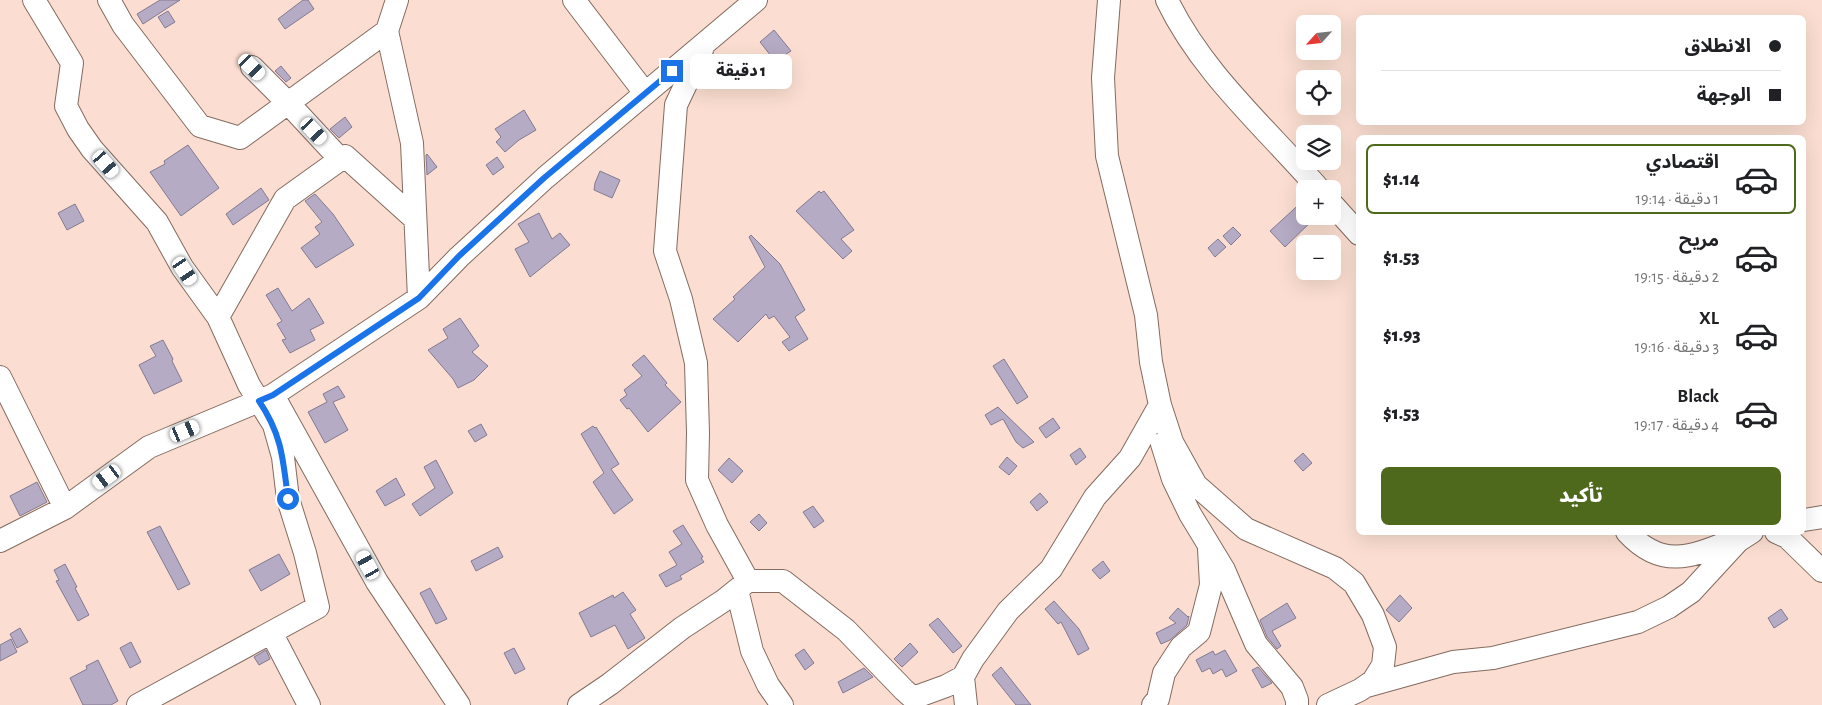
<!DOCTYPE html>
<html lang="ar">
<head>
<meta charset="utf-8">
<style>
  body { margin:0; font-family:"Alegreya Sans","Noto Sans Arabic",sans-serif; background:#f6f6f6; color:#202124; direction:rtl; height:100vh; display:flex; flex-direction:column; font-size:19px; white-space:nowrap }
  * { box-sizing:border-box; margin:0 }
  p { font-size:16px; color:#757577 }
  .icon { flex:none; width:28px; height:28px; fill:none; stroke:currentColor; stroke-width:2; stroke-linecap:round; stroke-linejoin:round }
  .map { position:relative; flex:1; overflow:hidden; direction:ltr }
  .side { position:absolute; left:1356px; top:135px; width:450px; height:400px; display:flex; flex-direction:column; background:#fff; border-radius:8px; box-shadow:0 5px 20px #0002; direction:rtl }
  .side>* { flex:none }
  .top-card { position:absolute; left:1356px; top:15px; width:450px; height:110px; border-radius:8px; box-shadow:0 5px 20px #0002; direction:rtl; display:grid; align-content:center; height:110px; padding:0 25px; background:#fff }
  .needle { width:32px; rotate:243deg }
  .fabs { position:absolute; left:1296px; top:15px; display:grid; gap:10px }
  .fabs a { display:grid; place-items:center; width:45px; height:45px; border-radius:8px; background:#fff; box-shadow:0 5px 20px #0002; font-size:25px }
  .end { position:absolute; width:22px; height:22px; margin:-11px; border:6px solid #1a73e8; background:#fff; box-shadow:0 0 0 2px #fff }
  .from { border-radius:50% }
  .bubble { position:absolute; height:35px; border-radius:8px; background:#fff; box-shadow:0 5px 20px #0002; font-size:16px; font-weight:800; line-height:35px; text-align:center; direction:rtl }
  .car { position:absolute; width:15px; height:30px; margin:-15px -8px; border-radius:6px; box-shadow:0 0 4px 1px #0007; background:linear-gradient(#fff 24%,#345 0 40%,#fff 0 76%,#345 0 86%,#fff 0) }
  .top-card b { display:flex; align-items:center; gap:18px; height:48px; font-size:19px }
  .top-card b+b { border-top:1px solid #e0e0e0 }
  .top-card i { width:12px; height:12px; background:#202124 }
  ul { padding:9px 0 0; list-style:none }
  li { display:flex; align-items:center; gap:15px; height:70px; margin:0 10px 8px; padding:0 15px; border:2px solid transparent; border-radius:8px }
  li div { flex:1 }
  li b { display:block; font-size:19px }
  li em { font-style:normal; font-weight:800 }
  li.active { border-color:#4e691b }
  li>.icon { width:45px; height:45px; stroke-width:1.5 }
  .primary-button { display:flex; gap:10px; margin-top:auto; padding:10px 25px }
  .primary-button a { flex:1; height:58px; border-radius:8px; background:#4e691b; color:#fff; font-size:20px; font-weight:800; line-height:58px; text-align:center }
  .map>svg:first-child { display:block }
</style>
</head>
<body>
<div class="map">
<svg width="1822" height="705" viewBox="0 0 1822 705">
  <rect width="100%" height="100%" fill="#fbded1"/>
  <!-- building -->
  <path fill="#b5abc4" stroke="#837a92" d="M160,0H180L143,24L137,14Z
    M303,0H308L314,9L285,29L278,19Z
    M168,11L175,22L165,28L158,17Z
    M774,30L791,51L775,61L760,42Z
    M281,66L291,78L286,82L275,71Z
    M524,110L536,130L519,140L505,152L496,142L501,137L495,129Z
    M345,117L352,127L339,138L330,129Z
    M188,145L219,188L181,216L150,172L165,164L164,161Z
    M427,154L437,167L427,175L426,155Z
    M497,157L504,167L493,175L486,165Z
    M600,171L620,180L612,198L594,190L595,183Z
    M261,188L269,200L233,225L226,214Z
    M819,191L821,193L824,191L854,230L841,239L852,251L843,259L796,211Z
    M315,194L333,214L354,245L316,268L301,248L320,234L315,227L322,222L305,201Z
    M1305,199V216H1317L1285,247L1270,231Z
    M75,204L84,221L67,230L58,213Z
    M539,213L552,239L560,233L570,245L530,277L515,249L529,242L518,224Z
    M1233,227L1241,235L1231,245L1223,236Z
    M751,235L780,264L805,310L795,317L808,339L789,351L782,342L790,337L774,316L769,319L766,314L738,342L713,319L735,299L733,297L765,267L749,237Z
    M1218,239L1226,247L1215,257L1208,248Z
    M278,288L292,311L309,298L324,323L310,330L315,340L290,353L282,340L286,339L277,324L282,321L266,295Z
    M460,318L479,346L472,352L488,366L474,380L458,388L453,379L428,350L448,338L443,329Z
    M163,340L173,359L172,361L182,381L154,394L139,365L156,356L150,346Z
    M644,355L667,383L665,385L681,402L648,432L629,408L627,409L620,400L627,395L624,390L642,376L632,365Z
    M1004,359L1028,397L1017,404L993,366Z
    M338,386L345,397L333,402L348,430L325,443L308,412L327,402L323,394Z
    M998,407L1002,411L1034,442L1023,448L1016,442L1003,419L991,425L985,415Z
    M1053,418L1060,428L1046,438L1039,428Z
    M481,424L487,435L475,442L468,431Z
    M593,426L595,428L596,427L619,464L611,469L633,500L614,514L593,482L604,473L581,434Z
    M1080,448L1086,457L1076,465L1070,455Z
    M1303,453L1312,463L1303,471L1294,461Z
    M1007,457L1017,466L1009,475L999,467Z
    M729,458L743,471L732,483L718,470Z
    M436,460L453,493L420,516L412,504L435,488L424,467Z
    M396,478L405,495L385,506L376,491Z
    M37,482L47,502L20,516L10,496Z
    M1040,493L1048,502L1037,511L1030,502Z
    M813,506L824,521L814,528L803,512Z
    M759,514L767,523L759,531L750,522Z
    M683,525L703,557L701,558L704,562L680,576L682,579L666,587L659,575L677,565L669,552L682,544L673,531Z
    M160,526L190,584L178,590L147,532Z
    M498,547L503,557L476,571L471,561Z
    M279,554L290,574L261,591L249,570Z
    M1103,561L1110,571L1100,579L1092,570Z
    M65,564L77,587L75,588L89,615L78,621L56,581L59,580L54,570Z
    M430,588L447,619L436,624L420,593Z
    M623,592L636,610L630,614L645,638L628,649L615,625L591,637L579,613L613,595L614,598Z
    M1400,595L1412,608L1399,622L1386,610Z
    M1054,601L1079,629L1089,649L1078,655L1061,622L1058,624L1045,609Z
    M1287,603L1296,618L1272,631L1281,646L1277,649L1267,637L1260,620Z
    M1178,608L1188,617L1189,616L1187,625L1170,640L1161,644L1156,633L1176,623L1169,618Z
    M1781,609L1788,619L1774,628L1768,618Z
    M938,618L962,646L953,653L929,625Z
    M20,628L28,642L17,648L10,634Z
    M11,639L17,652L0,661V645Z
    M131,642L141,662L130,668L120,648Z
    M910,643L918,652L902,667L894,659Z
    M514,648L525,669L515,674L504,653Z
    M804,649L814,663L805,670L795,655Z
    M266,650L270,659L259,665L254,657Z
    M1225,650L1237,671L1226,677L1222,669L1213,674L1210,668L1202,672L1196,660L1213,651L1215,655Z
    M98,660L118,701L111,705H83L70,678L87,669L86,666Z
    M1001,667L1031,705H1016L992,675Z
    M1258,667L1272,683L1262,688L1252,670Z
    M864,668L873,677L843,693L838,682Z"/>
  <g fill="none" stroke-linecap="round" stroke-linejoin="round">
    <!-- minor casing -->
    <g stroke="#846b60" stroke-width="24">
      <path id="minor" d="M34,0L72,63L66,106L78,129L92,149L157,222L182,267L218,317L249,385L274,425L283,457L288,499L305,553L318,607L138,705
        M109,0L123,25L200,126L240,138L387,31
        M397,0L387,31L412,143L419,298
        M574,0L645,93
        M1109,0L1103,78L1107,156L1146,315L1151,362L1160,405L1172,442L1196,485L1246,529L1335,568L1354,583L1373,615L1385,647L1383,665L1373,681L1360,690L1328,705
        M1167,0C1202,73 1266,128 1319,189
        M252,67L288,103L340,159
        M1332,204L1359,234
        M218,317L285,199L345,156L415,219
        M0,377L65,508
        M1162,444L1173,479L1190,514L1224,570L1256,644L1292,687L1297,700V705
        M1804,520L1822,517
        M1627,532C1663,571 1693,556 1736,539
        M1776,532L1787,537L1822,571
        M0,541L65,508L149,447L271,396
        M748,581H783L846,630L904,690L913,698L946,686L963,677L973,659L1008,611L1051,569L1095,497L1130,458L1160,405
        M737,590L752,651L768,685L782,705
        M272,634L309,705
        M963,677L966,705
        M1367,686L1453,662L1493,658L1638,622L1669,607L1691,592L1738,541L1752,532
        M459,705L377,582L273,395L419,298L459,257L545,178L756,0
        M579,705L610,684L682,628L723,601L748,581L717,525L697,480L698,433L696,363L681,299L665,251L676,105L702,50
        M1153,705L1158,699L1164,673L1181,647L1199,632L1211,585L1209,549"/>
    </g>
    <!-- minor -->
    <use href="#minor" stroke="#fff" stroke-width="22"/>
  </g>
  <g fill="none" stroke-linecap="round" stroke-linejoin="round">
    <!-- route -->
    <path stroke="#1a73e8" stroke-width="6" d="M288,499C283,459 282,435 259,401L273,395L419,298L459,256L544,178L672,71"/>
  </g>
</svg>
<div class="fabs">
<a><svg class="needle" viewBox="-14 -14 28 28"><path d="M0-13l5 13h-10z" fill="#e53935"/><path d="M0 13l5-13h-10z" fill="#757577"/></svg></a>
<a><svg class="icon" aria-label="locate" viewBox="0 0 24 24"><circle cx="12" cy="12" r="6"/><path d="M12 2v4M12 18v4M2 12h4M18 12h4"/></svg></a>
<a><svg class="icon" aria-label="layers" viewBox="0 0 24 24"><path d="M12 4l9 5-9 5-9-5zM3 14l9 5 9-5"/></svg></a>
<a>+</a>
<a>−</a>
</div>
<i class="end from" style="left:288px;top:499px"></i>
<i class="end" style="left:672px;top:71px"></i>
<div class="bubble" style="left:690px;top:54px;width:102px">1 دقيقة</div>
<i class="car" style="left:252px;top:67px;rotate:134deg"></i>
<i class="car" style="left:314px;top:131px;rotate:137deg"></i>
<i class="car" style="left:106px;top:164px;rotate:139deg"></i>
<i class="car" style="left:185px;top:271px;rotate:146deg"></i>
<i class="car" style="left:185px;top:431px;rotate:67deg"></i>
<i class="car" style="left:107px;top:477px;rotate:234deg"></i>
<i class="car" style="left:368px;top:565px;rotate:331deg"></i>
<div class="top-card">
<b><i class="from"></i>الانطلاق</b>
<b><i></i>الوجهة</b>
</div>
<section class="side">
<ul>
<li class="active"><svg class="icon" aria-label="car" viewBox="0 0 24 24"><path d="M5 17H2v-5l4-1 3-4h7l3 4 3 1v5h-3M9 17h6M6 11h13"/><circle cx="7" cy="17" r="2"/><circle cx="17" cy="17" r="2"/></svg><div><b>اقتصادي</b><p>1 دقيقة · 19:14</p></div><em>$1.14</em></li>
<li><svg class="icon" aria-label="car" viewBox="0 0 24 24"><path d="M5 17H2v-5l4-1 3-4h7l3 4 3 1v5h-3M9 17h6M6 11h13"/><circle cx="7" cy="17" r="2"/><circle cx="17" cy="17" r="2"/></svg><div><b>مريح</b><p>2 دقيقة · 19:15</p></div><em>$1.53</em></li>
<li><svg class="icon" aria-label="car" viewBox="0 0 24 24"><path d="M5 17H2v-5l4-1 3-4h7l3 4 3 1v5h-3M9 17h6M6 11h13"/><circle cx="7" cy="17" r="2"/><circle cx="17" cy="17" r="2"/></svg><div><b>XL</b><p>3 دقيقة · 19:16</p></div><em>$1.93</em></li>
<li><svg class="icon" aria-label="car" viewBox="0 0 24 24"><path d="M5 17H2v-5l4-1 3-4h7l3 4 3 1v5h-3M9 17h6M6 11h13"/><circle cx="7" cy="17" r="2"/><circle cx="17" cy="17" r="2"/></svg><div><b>Black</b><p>4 دقيقة · 19:17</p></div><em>$1.53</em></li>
</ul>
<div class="primary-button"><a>تأكيد</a></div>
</section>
</div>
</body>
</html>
